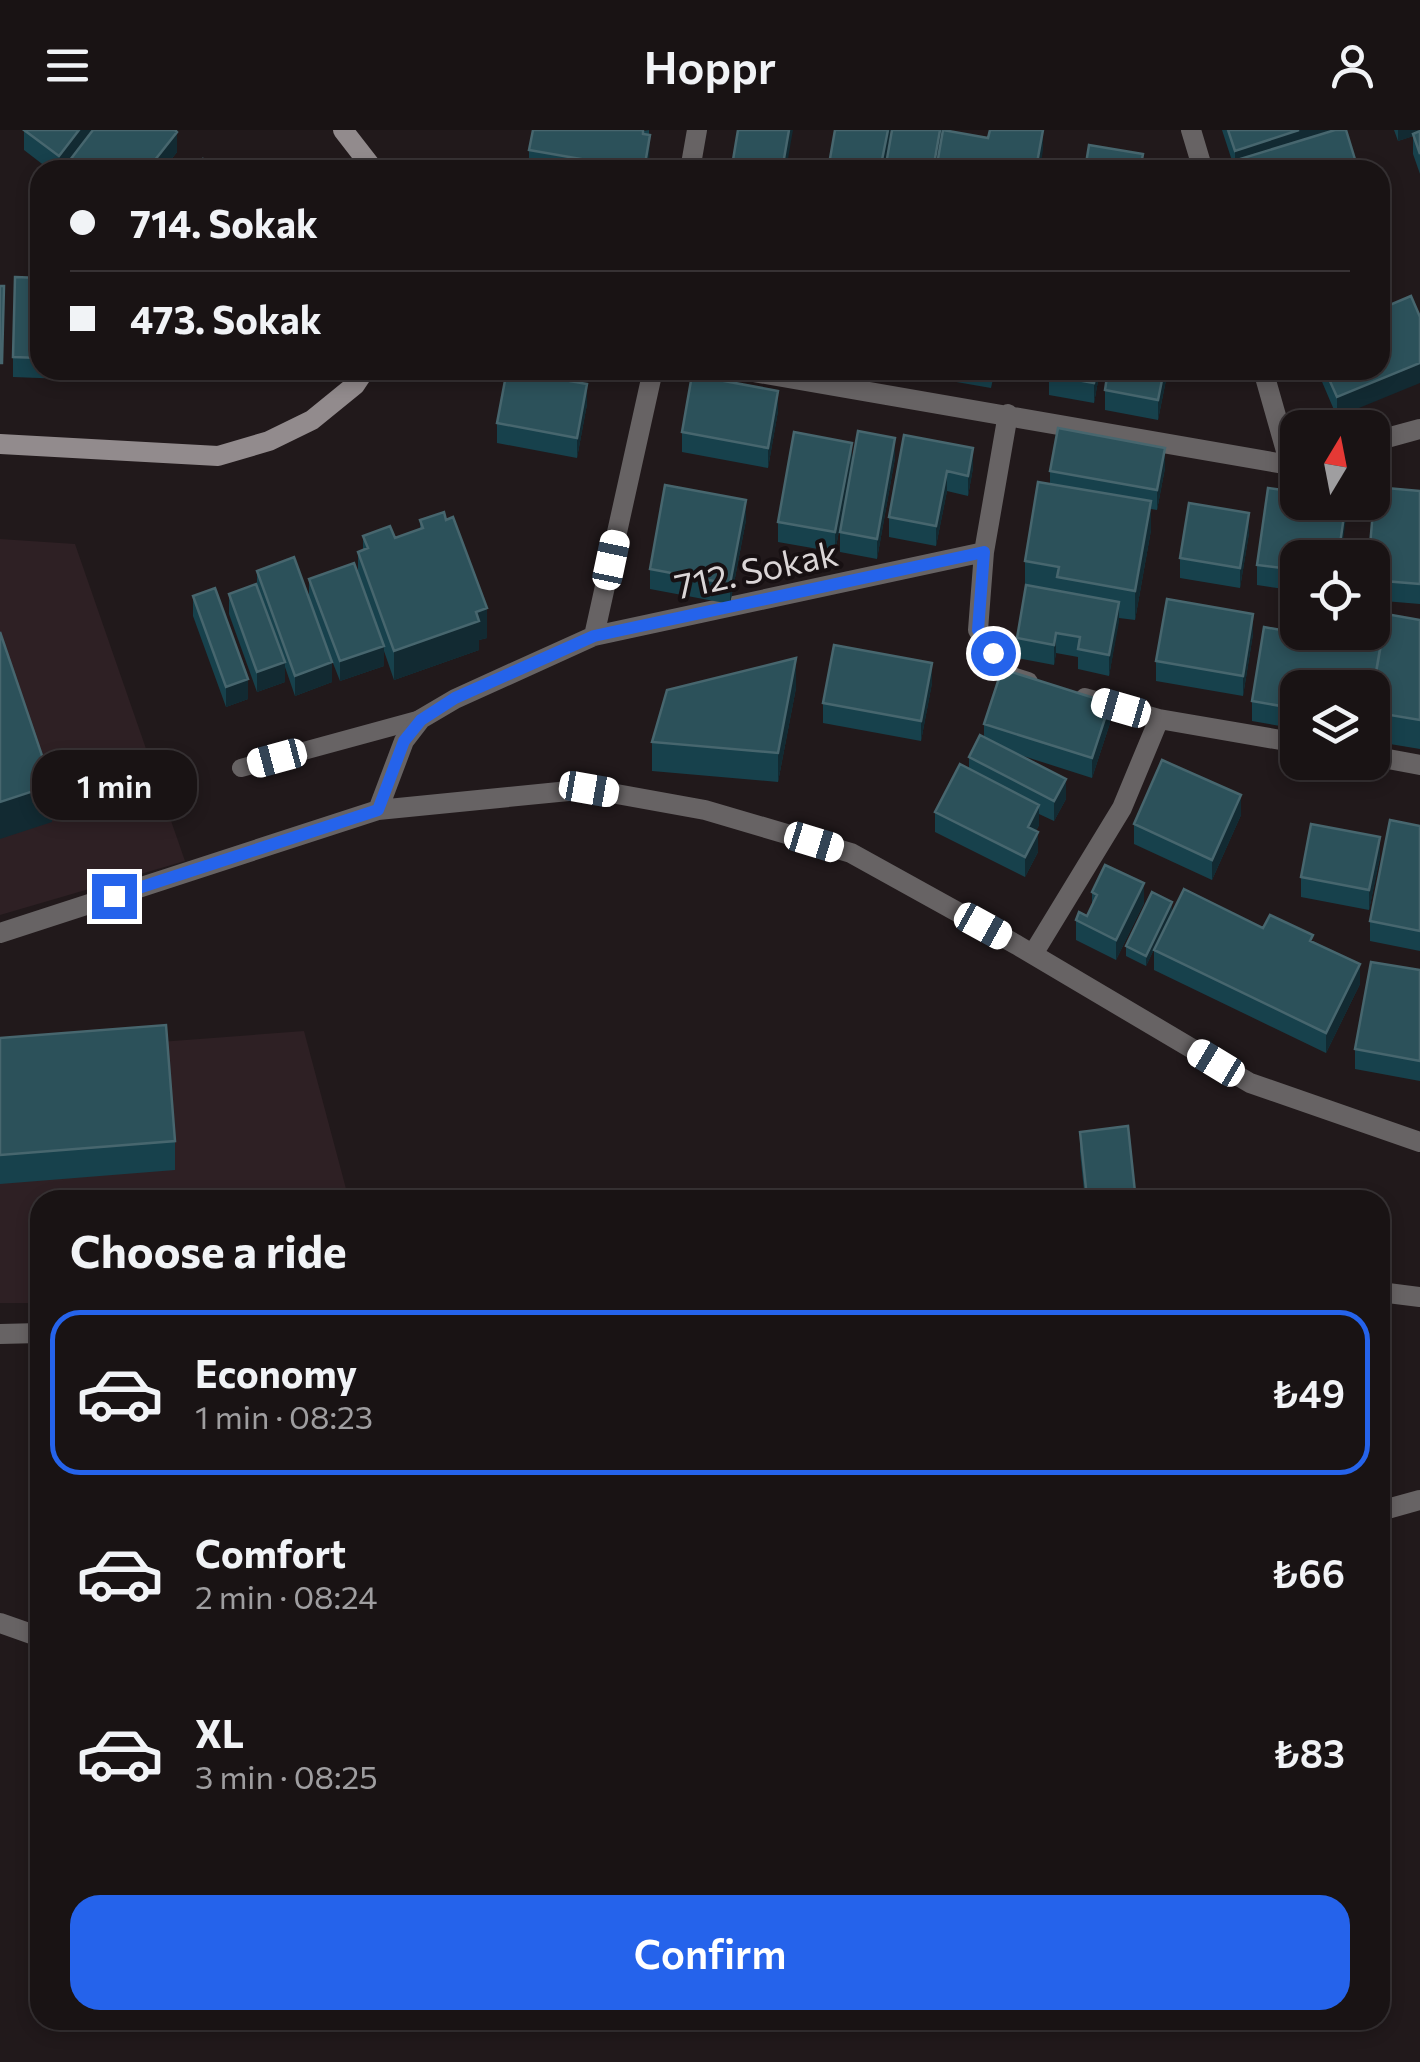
<!DOCTYPE html>
<html lang="en">
<head>
<meta charset="utf-8">
<style>
  body { margin:0; font-family:Commissioner,sans-serif; background:#262022; color:#f1f3f6; height:100vh; display:flex; flex-direction:column; font-size:38px; white-space:nowrap }
  * { box-sizing:border-box; margin:0 }
  p { font-size:32px; color:#9f9ea0 }
  .icon { flex:none; width:55px; height:55px; fill:none; stroke:currentColor; stroke-width:2; stroke-linecap:round; stroke-linejoin:round }
  .map { position:relative; flex:1; overflow:hidden }
  .side { position:absolute; left:30px; top:1060px; width:1360px; height:840px; display:flex; flex-direction:column; background:#191314; border-radius:30px; box-shadow:0 5px 15px #0003,0 0 0 2px #373234 }
  .side>* { flex:none }
  .guide { position:absolute; left:30px; top:30px; width:1360px; height:220px; border-radius:30px; box-shadow:0 5px 15px #0003,0 0 0 2px #373234; display:grid; align-content:center; height:220px; padding:0 40px; background:#191314 }
  .needle { width:65px; rotate:10deg }
  .fabs { position:absolute; left:1280px; top:280px; display:grid; gap:20px }
  .fabs a { display:grid; place-items:center; width:110px; height:110px; border-radius:20px; background:#191314; box-shadow:0 5px 15px #0003,0 0 0 2px #373234; font-size:50px }
  .end { position:absolute; width:45px; height:45px; margin:-22px; border:12px solid #2563eb; background:#fff; box-shadow:0 0 0 5px #fff }
  .from { border-radius:50% }
  .bubble { position:absolute; height:70px; border-radius:30px; background:#191314; box-shadow:0 5px 15px #0003,0 0 0 2px #373234; font-size:32px; font-weight:600; line-height:70px; text-align:center }
  .car { position:absolute; width:30px; height:60px; margin:-30px -15px; border-radius:12px; box-shadow:0 0 8px 2px #0007; background:linear-gradient(#fff 24%,#345 0 40%,#fff 0 76%,#345 0 86%,#fff 0) }
  .guide b { display:flex; align-items:center; gap:35px; height:95px; font-size:38px }
  .guide b+b { border-top:2px solid #373234 }
  .guide i { width:25px; height:25px; background:#f1f3f6 }
  ul { padding:0; list-style:none }
  li { display:flex; align-items:center; gap:30px; height:165px; margin:0 20px 15px; padding:0 20px; border:5px solid transparent; border-radius:30px }
  li div { flex:1 }
  li b { display:block; font-size:38px }
  li em { font-style:normal; font-weight:600 }
  li.current { border-color:#2563eb }
  li>.icon { width:90px; height:90px; stroke-width:1.5 }
  h2 { padding:0 40px; font-size:45px; line-height:120px }
  .primary-button { display:flex; gap:20px; margin-top:auto; padding:20px 40px }
  .primary-button a { flex:1; height:115px; border-radius:30px; background:#2563eb; color:#fff; font-size:40px; font-weight:600; line-height:115px; text-align:center }
  header { display:flex; justify-content:space-between; align-items:center; height:130px; padding:0 40px; background:#191314; font-size:45px; font-weight:600 }
  .map>svg:first-child { display:block }
</style>
</head>
<body>
<header><svg class="icon" aria-label="menu" viewBox="0 0 24 24"><path d="M4 6h16M4 12h16M4 18h16"/></svg>Hoppr<svg class="icon" aria-label="person" viewBox="0 0 24 24"><circle cx="12" cy="8" r="4"/><path d="M4 21q1-7 8-7t8 7"/></svg></header>
<div class="map">
<svg width="1420" height="1932" viewBox="0 0 1420 1932">
  <rect width="100%" height="100%" fill="#21191b"/>
  <!-- built -->
  <path fill="#2e2024" d="M0,409L75,414L185,731L0,785Z
    M304,901L349,1070H40V1173H0V924Z"/>
  <g fill="none" stroke-linecap="round" stroke-linejoin="round">
    <!-- service -->
    <path stroke="#676364" stroke-width="18" d="M241,638L421,589"/>
    <!-- minor -->
    <path stroke="#676364" stroke-width="20" d="M1191,0L1203,40
      M690,40L697,0
      M742,240L1290,335L1298,333
      M1263,240L1290,335
      M1008,284L984,422L978,500L1009,546L1028,552
      M1372,312L1420,299
      M594,506L653,240
      M1085,568L1159,589L1298,613
      M1372,626L1420,635
      M378,680L404,611L421,589L455,569L594,506L984,422
      M0,803L378,680L589,659L705,680L851,723L1017,815L1250,953L1420,1012
      M1033,824L1122,678L1159,589
      M1380,1162L1420,1167
      M0,1204L40,1203
      M1380,1381L1420,1370
      M0,1493L40,1507"/>
    <!-- secondary -->
    <path stroke="#928b8d" stroke-width="20" d="M343,0L374,40
      M0,314L218,326L269,311L312,290L355,255L365,240"/>
  </g>
  <!-- wall -->
  <path fill="#17414c" d="M24,0L177,22L163,40H70V32L64,40H50L24,20Z
    M649,0V40H529V20Z
    M1222,0H1346L1358,40H1235Z
    M1394,0H1420V44L1413,24V6L1398,11Z
    M732,36L786,40H732Z
    M40,148V240H65V249L13,247V227Z
    M945,240H995L991,258L945,250Z
    M1100,240L1094,273L1049,265V245Z
    M1168,240L1158,290L1105,280V260Z
    M1317,240H1380L1337,287Z
    M587,274L577,328L497,313V293Z
    M778,281L768,338L682,322V302Z
    M904,305L973,338L968,366L947,361L936,416L889,407V387Z
    M895,328L877,429L840,422V402Z
    M852,333L835,422L778,412V392Z
    M1165,338L1157,380L1151,379V400L1135,490L1119,488L1109,546L1078,539V527L1056,523L1054,535L1017,528V508L1025,460V431L1050,354V341Z
    M1420,361V474L1372,470V428Z
    M1346,388L1298,428V461L1257,455V435Z
    M420,390L487,508L479,510V520L394,550L384,521V536L340,551L329,523L332,552L295,566L285,537V552L257,562L229,484V464L257,456V441L309,467V449L358,445V422L363,420V406L395,408L420,399Z
    M746,390L730,474L650,459V439Z
    M1249,403L1240,458L1180,448V428Z
    M193,466L248,569L226,577L193,486Z
    M1420,490V619L1372,611V558H1298V599L1252,591V571L1337,510L1382,509Z
    M1253,504L1243,566L1156,551V531Z
    M932,553L921,611L823,593V573Z
    M796,558L778,652L652,641V612Z
    M1110,593L1092,648L1017,624L1066,669L1054,691L1039,684V695L1036,701L1038,722L1025,747L935,702V682L969,638V627L984,607V594Z
    M1241,685L1212,750L1134,714V694Z
    M1420,696V821L1370,811V791Z
    M1380,727L1369,780L1301,767V747Z
    M1092,762L1144,773L1116,830L1076,810V790L1087,786L1092,776Z
    M1172,782L1146,836L1126,826V816Z
    M1263,798L1313,812L1360,854L1326,923L1154,840V820Z
    M1420,840V951L1355,939V919Z
    M0,908L175,1011V1040L0,1054Z
    M1080,1002L1135,1062V1070H1085L1080,1022Z"/>
  <!-- shaded-wall -->
  <path fill="#122a32" d="M79,0H95L64,40H59V26Z
    M789,0H793L786,40H782Z
    M888,0H891L884,40H880Z
    M940,0H944L937,40H933Z
    M1043,0V20L1040,40L1037,33Z
    M1299,0H1336L1240,29V40H1235V21Z
    M1398,0H1420V4L1398,11Z
    M177,2V22L163,40H147Z
    M650,5L649,40H644Z
    M1382,128V148L1380,149V129Z
    M1420,233V253L1337,287V267Z
    M1097,240H1100L1094,273V253Z
    M1164,240H1168L1158,290V270Z
    M587,254V274L577,328V308Z
    M778,261V281L768,338V318Z
    M895,308V328L877,429V409Z
    M852,313V333L835,422V402Z
    M973,318V338L968,366V346Z
    M1165,318V338L1157,380V360Z
    M947,341V361L936,416V396Z
    M746,370V390L730,474V454Z
    M1151,371V400L1135,490V461Z
    M1346,372V388L1341,428H1338Z
    M1249,383V403L1240,458V438Z
    M1119,472V492L1109,546V525Z
    M487,478V508L479,510V520L394,550V521L476,482Z
    M1253,484V504L1243,566V546Z
    M1056,503V523L1054,535V515Z
    M384,516V536L340,551V531Z
    M796,528V558L778,652V623Z
    M285,532V552L257,562V542Z
    M332,532V552L295,566V546Z
    M932,533V553L921,611V591Z
    M248,549V569L226,577V557Z
    M1110,573V593L1092,648V628Z
    M1066,649V669L1054,691V671Z
    M52,655V692L0,709V672Z
    M1241,665V685L1212,750V730Z
    M1039,675V695L1028,717V697Z
    M1038,702V722L1025,747V727Z
    M1380,707V727L1369,780V760Z
    M1144,753V773L1116,830V810Z
    M1172,772V782L1146,836V826Z
    M1360,834V854L1326,923V903Z"/>
  <!-- building -->
  <path fill="#2c515a" stroke="#47666e" stroke-width="2.5" d="M24,0H79L59,26Z
    M93,0H175L177,2L147,40H84L70,30Z
    M533,0H643V4L650,5L644,40L529,20Z
    M738,0H789L782,40H755L732,36Z
    M835,0H888L880,40H828Z
    M892,0H940L933,40H885Z
    M943,0L988,8L990,0H1043L1037,33L1078,40H936Z
    M1228,0H1299L1235,21Z
    M1335,0H1346L1358,39L1354,40H1244L1240,29Z
    M1420,1V24L1413,4Z
    M1089,15L1143,24L1140,40H1085Z
    M203,29L218,40H193Z
    M15,147L40,148V228L13,227Z
    M0,156H4L2,233H0Z
    M1411,166L1420,187V233L1337,267L1325,240H1380V179Z
    M507,240L587,254L577,308L497,293Z
    M1050,240H1097L1094,253L1049,245Z
    M1108,240H1164L1158,270L1105,260Z
    M692,245L778,261L768,318L682,302Z
    M1058,298L1165,318L1157,360L1050,341Z
    M858,301L895,308L877,409L840,402Z
    M794,302L852,313L835,402L778,392Z
    M904,305L973,318L968,346L947,341L936,396L889,387Z
    M1038,352L1151,371L1135,461L1057,447L1059,437L1025,431Z
    M665,355L746,370L730,454L650,439Z
    M1375,357L1420,361V454L1372,450V428H1369Z
    M1268,358L1298,362V372H1346L1338,428H1298V440L1257,435Z
    M1189,373L1249,383L1240,438L1180,428Z
    M444,382L446,390L453,387L487,478L476,482L479,491L394,521L358,422L368,418L363,406L390,396L395,408L423,398L420,390Z
    M294,427L332,532L295,546L257,441Z
    M354,433L384,516L340,531L309,449Z
    M256,454L285,532L257,542L229,464Z
    M1026,455L1119,472L1109,525L1078,519L1080,507L1056,503L1054,515L1017,508Z
    M215,458L248,549L226,557L193,466Z
    M1167,469L1253,484L1243,546L1156,531Z
    M1386,484L1420,490V590L1372,582V565Z
    M1264,497L1337,510L1338,502L1382,509L1372,565V558H1298V579L1252,571Z
    M0,502L52,655L0,672Z
    M834,515L932,533L921,591L823,573Z
    M796,528L778,623L652,612L667,560Z
    M1002,539L1110,573L1092,628L984,594Z
    M980,605L1066,649L1054,671L969,627Z
    M1162,630L1241,665L1212,730L1134,694Z
    M960,634L1039,675L1028,697L1038,702L1025,727L935,682Z
    M1390,690L1420,696V801L1370,791Z
    M1311,694L1380,707L1369,760L1301,747Z
    M1105,735L1144,753L1116,810L1076,790L1079,782L1087,786L1097,765L1092,762Z
    M1184,759L1263,798L1270,785L1313,805L1310,811L1360,834L1326,903L1154,820Z
    M1152,762L1172,772L1146,826L1126,816Z
    M1371,832L1420,840V931L1355,919Z
    M166,895L175,1011L0,1025V908Z
    M1128,996L1135,1062L1087,1068L1080,1002Z"/>
  <g fill="none" stroke-linecap="round" stroke-linejoin="round">
    <!-- route -->
    <path stroke="#2563eb" stroke-width="12" d="M114,766L378,680L404,611L421,590L455,568L594,506L984,422L978,500L993,523"/>
  </g>
  <g text-anchor="middle" dominant-baseline="central" stroke-width="8" stroke-linejoin="round" paint-order="stroke">
    <!-- street labels -->
    <g font-size="35" fill="#dbd6d7" stroke="#171012">
      <text transform="translate(756 438) rotate(-12)">712. Sokak</text>
    </g>
  </g>
</svg>
<div class="fabs">
<a><svg class="needle" viewBox="-14 -14 28 28"><path d="M0-13l5 13h-10z" fill="#e53935"/><path d="M0 13l5-13h-10z" fill="#9f9ea0"/></svg></a>
<a><svg class="icon" aria-label="locate" viewBox="0 0 24 24"><circle cx="12" cy="12" r="6"/><path d="M12 2v4M12 18v4M2 12h4M18 12h4"/></svg></a>
<a><svg class="icon" aria-label="layers" viewBox="0 0 24 24"><path d="M12 4l9 5-9 5-9-5zM3 14l9 5 9-5"/></svg></a>
</div>
<i class="end from" style="left:993px;top:523px"></i>
<i class="end" style="left:114px;top:766px"></i>
<div class="bubble" style="left:32px;top:620px;width:165px">1 min</div>
<i class="car" style="left:611px;top:430px;rotate:12deg"></i>
<i class="car" style="left:1121px;top:578px;rotate:286deg"></i>
<i class="car" style="left:277px;top:628px;rotate:255deg"></i>
<i class="car" style="left:589px;top:659px;rotate:100deg"></i>
<i class="car" style="left:814px;top:712px;rotate:107deg"></i>
<i class="car" style="left:983px;top:796px;rotate:119deg"></i>
<i class="car" style="left:1216px;top:933px;rotate:301deg"></i>
<div class="guide">
<b><i class="from"></i>714. Sokak</b>
<b><i></i>473. Sokak</b>
</div>
<section class="side">
<h2>Choose a ride</h2>
<ul>
<li class="current"><svg class="icon" aria-label="car" viewBox="0 0 24 24"><path d="M5 17H2v-5l4-1 3-4h7l3 4 3 1v5h-3M9 17h6M6 11h13"/><circle cx="7" cy="17" r="2"/><circle cx="17" cy="17" r="2"/></svg><div><b>Economy</b><p>1 min · 08:23</p></div><em>₺49</em></li>
<li><svg class="icon" aria-label="car" viewBox="0 0 24 24"><path d="M5 17H2v-5l4-1 3-4h7l3 4 3 1v5h-3M9 17h6M6 11h13"/><circle cx="7" cy="17" r="2"/><circle cx="17" cy="17" r="2"/></svg><div><b>Comfort</b><p>2 min · 08:24</p></div><em>₺66</em></li>
<li><svg class="icon" aria-label="car" viewBox="0 0 24 24"><path d="M5 17H2v-5l4-1 3-4h7l3 4 3 1v5h-3M9 17h6M6 11h13"/><circle cx="7" cy="17" r="2"/><circle cx="17" cy="17" r="2"/></svg><div><b>XL</b><p>3 min · 08:25</p></div><em>₺83</em></li>
</ul>
<div class="primary-button"><a>Confirm</a></div>
</section>
</div>
</body>
</html>
